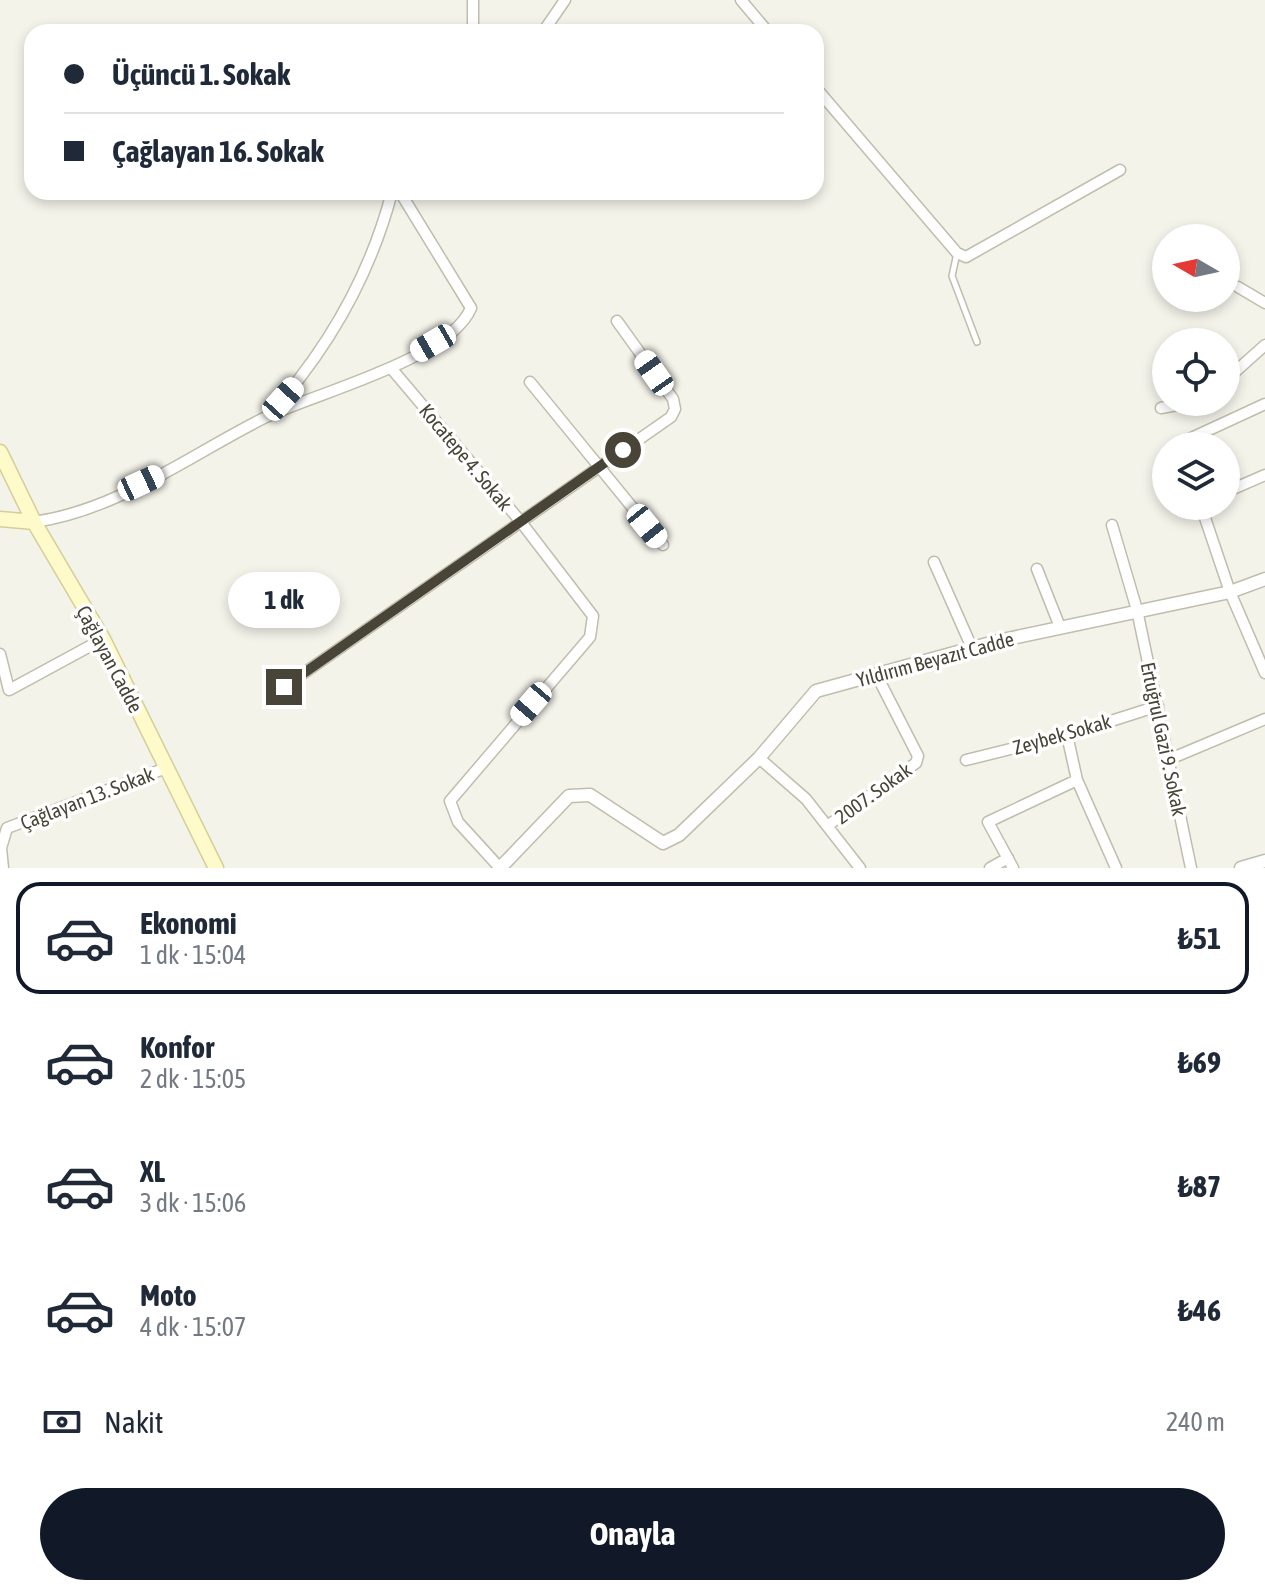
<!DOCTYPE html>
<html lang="tr">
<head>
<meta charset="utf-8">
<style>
  body { margin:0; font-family:"Asap Condensed",sans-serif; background:#f2f2f3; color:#1f2937; height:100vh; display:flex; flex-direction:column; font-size:30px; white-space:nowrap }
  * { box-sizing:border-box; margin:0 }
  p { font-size:26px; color:#747a83 }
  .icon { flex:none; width:44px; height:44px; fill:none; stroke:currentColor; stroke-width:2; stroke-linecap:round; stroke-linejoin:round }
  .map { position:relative; height:868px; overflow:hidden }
  .drawer { display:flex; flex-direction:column; background:#fff; flex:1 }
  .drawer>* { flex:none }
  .top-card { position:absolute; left:24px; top:24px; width:800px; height:176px; border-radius:24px; box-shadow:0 4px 12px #0003; display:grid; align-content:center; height:176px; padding:0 40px; background:#fff }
  .needle { width:52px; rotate:279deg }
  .tools { position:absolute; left:1152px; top:224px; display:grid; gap:16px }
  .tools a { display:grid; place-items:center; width:88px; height:88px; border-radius:50%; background:#fff; box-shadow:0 4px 12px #0003; font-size:40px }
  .end { position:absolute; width:36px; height:36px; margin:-18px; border:10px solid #484538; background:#fff; box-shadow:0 0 0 4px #fff }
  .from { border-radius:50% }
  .bubble { position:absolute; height:56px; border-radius:28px; background:#fff; box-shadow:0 4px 12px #0003; font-size:26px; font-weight:700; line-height:56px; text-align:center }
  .car { position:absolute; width:24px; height:48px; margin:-24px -12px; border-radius:10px; box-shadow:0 0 6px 2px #0007; background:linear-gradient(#fff 24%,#345 0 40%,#fff 0 76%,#345 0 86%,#fff 0) }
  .top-card b { display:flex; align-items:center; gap:28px; height:76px; font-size:30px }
  .top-card b+b { border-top:2px solid #e0e1e3 }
  .top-card i { width:20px; height:20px; background:#1f2937 }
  ul { padding:14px 0 0; list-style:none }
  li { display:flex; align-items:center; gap:24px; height:112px; margin:0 16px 12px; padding:0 24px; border:4px solid transparent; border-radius:24px }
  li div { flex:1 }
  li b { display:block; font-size:30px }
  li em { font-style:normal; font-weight:700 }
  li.on { border-color:#111827 }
  li>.icon { width:72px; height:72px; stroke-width:1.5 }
  .pay { display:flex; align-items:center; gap:20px; height:88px; padding:0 40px; font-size:30px }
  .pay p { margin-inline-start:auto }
  .primary-button { display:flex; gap:16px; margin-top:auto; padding:16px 40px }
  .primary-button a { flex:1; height:92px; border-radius:48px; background:#111827; color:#fff; font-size:32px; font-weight:700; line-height:92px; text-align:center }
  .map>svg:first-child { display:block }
</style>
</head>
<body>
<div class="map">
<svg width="1265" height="868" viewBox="0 0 1265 868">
  <rect width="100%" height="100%" fill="#f4f3ea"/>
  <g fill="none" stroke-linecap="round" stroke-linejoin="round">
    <!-- service casing -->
    <g stroke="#c0bdac" stroke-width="8">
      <path id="service" d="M957,253L952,276L977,342"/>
    </g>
    <!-- minor casing -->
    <g stroke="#c0bdac" stroke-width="13">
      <path id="minor" d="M473,0V32
        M741,0L768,32
        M543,32L565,0
        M816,88L957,253L966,257L1120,170
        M1238,287L1265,303
        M391,368L521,522L593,616L590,637L450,801L458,822L500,868
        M1226,380L1265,345
        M530,382L663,545
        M1161,408L1193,402
        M268,416C326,352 370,276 392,192
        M1185,446L1187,440L1265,404
        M1226,492L1265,475
        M1201,506L1230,592L1265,673
        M34,522C119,510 191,454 266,417C316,393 450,359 471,308L400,192
        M1112,525L1137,610L1191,868
        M934,562L972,648
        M1037,569L1060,627
        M0,654L9,690L103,639
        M284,687L671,417L675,409L673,399L617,321
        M1067,735L1077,780L1116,868
        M759,758L806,799L860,868
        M1170,759L1265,719
        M966,760L1067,735L1158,706
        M827,826L916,763L918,756L876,674
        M3,868L1,848L7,828L166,768
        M990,868L1008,858
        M1013,868L988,822L1077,780"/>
    </g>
    <!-- tertiary casing -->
    <g stroke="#c0bdac" stroke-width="15">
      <path id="tertiary" d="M500,868L569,796L590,795L663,843L679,835L759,758L816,691L998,641L1230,592L1265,579
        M1241,868L1265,861"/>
    </g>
    <!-- secondary casing -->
    <g stroke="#d4ce9a" stroke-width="17">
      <path id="secondary" d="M0,452L34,522L103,639L216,868
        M0,519L34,522"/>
    </g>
    <!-- service -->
    <use href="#service" stroke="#fff" stroke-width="5"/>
    <!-- minor -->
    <use href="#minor" stroke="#fff" stroke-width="10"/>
    <!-- tertiary -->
    <use href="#tertiary" stroke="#fff" stroke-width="12"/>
    <!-- secondary -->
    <use href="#secondary" stroke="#fefaca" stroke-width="14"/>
  </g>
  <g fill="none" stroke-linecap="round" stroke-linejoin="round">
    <!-- route -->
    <path stroke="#484538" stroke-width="10" d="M284,687L623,450"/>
  </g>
  <g text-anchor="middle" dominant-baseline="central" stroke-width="7" stroke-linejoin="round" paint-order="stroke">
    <!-- street labels -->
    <g font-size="20" fill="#484538" stroke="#fff">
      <text transform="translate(466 457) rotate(50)">Kocatepe 4. Sokak</text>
      <text transform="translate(110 659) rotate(62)">Çağlayan Cadde</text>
      <text transform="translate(935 659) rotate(-15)">Yıldırım Beyazıt Cadde</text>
      <text transform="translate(1062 734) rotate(-16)">Zeybek Sokak</text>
      <text transform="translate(1164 739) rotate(78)">Ertuğrul Gazi 9. Sokak</text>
      <text transform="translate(873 793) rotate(-36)">2007. Sokak</text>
      <text transform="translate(87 798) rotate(-21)">Çağlayan 13. Sokak</text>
    </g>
  </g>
</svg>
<div class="tools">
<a><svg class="needle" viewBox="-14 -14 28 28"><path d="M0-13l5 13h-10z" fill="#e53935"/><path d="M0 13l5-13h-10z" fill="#747a83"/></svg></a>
<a><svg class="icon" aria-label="locate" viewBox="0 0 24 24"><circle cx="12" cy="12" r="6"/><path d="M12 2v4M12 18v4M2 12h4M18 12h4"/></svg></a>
<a><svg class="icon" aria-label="layers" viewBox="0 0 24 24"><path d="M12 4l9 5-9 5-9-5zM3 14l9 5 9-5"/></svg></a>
</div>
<i class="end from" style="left:623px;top:450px"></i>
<i class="end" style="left:284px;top:687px"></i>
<div class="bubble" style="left:228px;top:572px;width:112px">1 dk</div>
<i class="car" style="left:433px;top:343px;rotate:240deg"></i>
<i class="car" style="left:654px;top:373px;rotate:325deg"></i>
<i class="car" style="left:283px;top:399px;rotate:42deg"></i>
<i class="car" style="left:141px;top:483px;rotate:65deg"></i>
<i class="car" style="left:647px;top:526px;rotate:141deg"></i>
<i class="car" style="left:531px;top:704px;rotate:221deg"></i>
<div class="top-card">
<b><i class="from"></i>Üçüncü 1. Sokak</b>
<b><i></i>Çağlayan 16. Sokak</b>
</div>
</div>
<section class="drawer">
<ul>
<li class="on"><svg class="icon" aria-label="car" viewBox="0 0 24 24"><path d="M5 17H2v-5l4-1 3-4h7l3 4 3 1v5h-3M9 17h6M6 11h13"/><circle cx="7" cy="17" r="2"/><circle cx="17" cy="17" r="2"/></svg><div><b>Ekonomi</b><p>1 dk · 15:04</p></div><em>₺51</em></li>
<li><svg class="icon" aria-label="car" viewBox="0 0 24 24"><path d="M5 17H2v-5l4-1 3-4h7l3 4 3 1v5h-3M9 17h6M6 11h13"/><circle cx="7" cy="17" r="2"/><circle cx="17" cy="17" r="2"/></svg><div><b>Konfor</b><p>2 dk · 15:05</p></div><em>₺69</em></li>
<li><svg class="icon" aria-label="car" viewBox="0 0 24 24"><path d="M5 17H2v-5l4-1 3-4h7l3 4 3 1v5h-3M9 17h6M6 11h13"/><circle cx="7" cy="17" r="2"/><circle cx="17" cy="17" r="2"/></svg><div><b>XL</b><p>3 dk · 15:06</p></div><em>₺87</em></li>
<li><svg class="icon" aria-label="car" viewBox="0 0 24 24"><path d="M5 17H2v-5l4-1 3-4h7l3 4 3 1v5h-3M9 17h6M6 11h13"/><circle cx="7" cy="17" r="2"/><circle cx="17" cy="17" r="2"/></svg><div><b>Moto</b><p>4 dk · 15:07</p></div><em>₺46</em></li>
</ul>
<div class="pay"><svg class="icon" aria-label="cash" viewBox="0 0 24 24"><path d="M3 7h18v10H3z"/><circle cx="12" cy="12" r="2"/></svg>Nakit<p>240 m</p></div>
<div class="primary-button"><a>Onayla</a></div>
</section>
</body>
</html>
